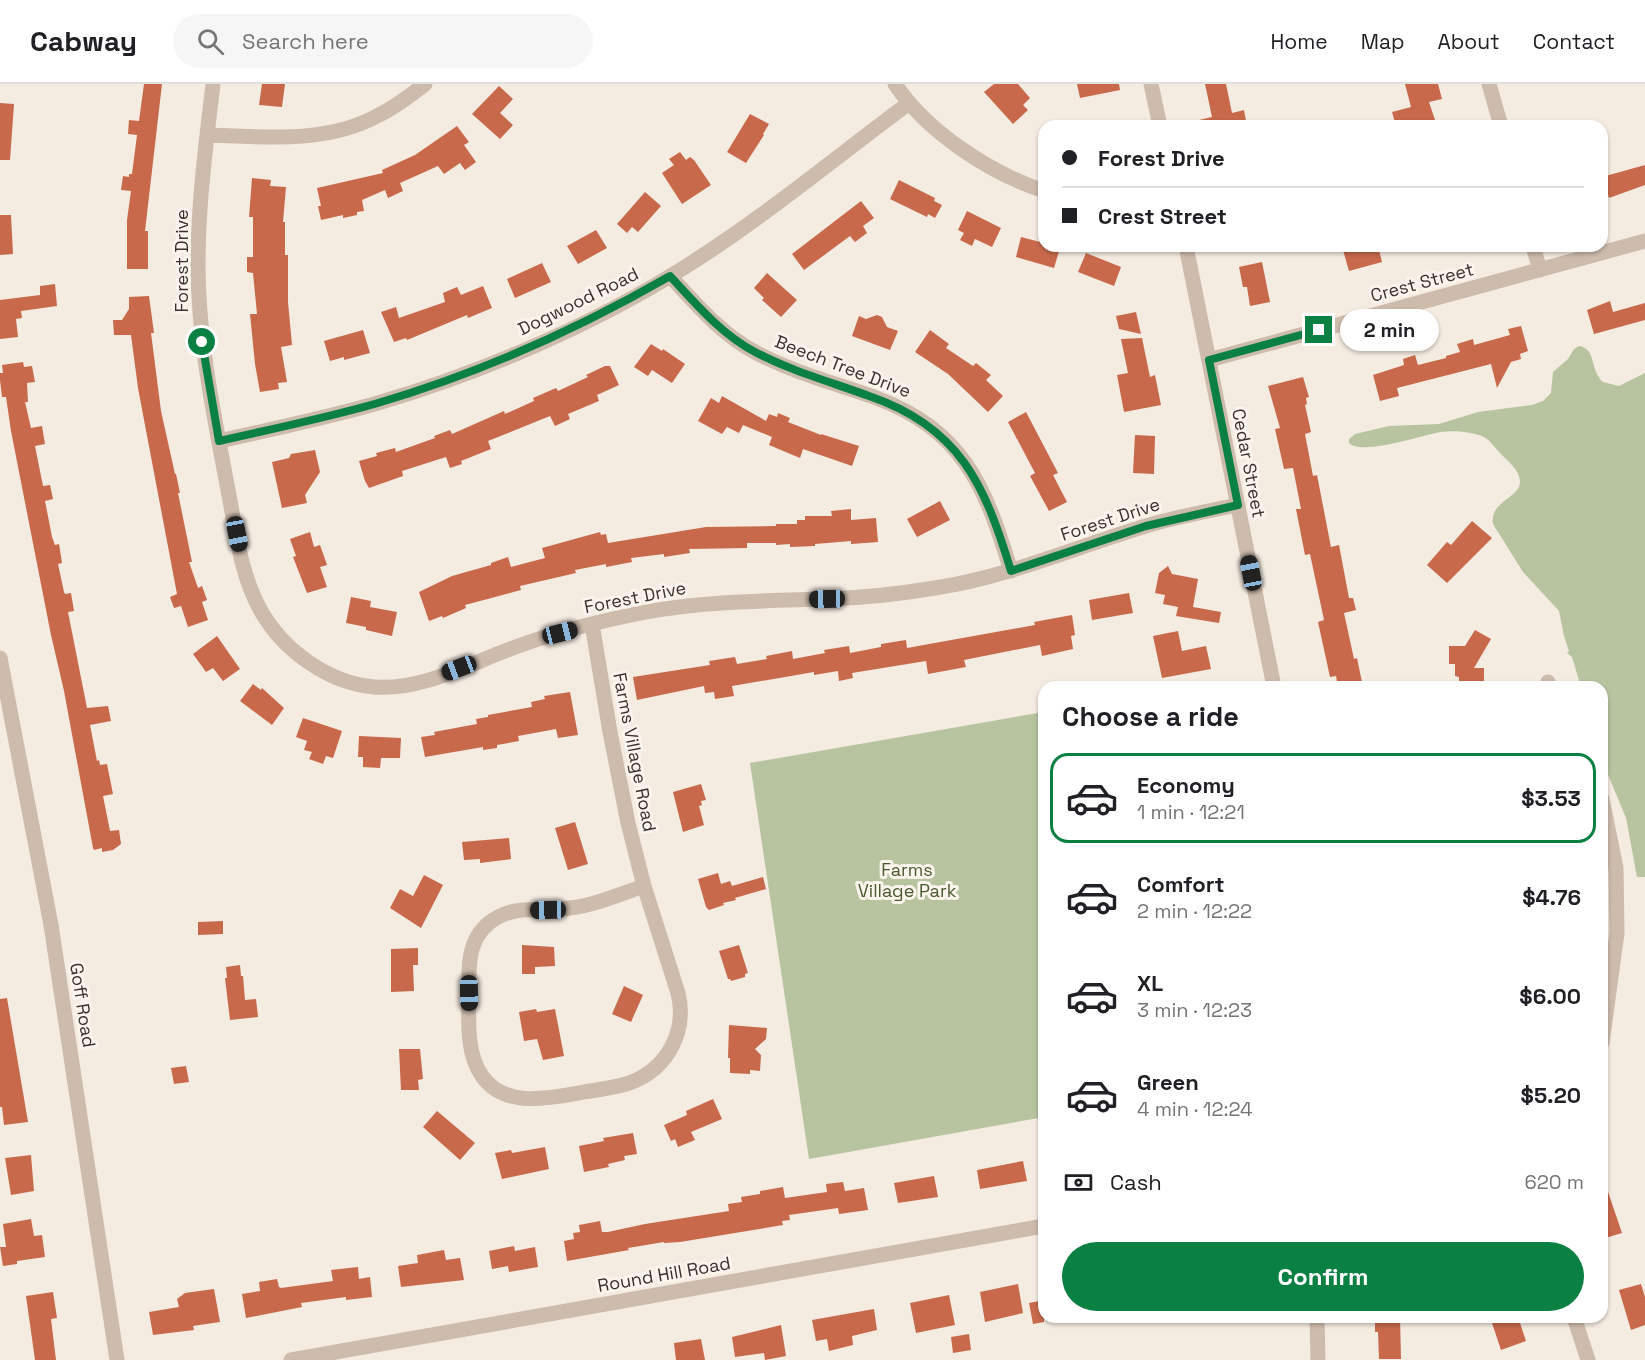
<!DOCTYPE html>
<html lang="en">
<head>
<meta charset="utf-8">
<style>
  body { margin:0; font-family:"Space Grotesk",sans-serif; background:#f6f6f6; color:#202124; height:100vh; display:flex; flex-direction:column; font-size:22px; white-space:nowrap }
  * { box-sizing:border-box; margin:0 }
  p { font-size:20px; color:#757577 }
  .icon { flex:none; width:33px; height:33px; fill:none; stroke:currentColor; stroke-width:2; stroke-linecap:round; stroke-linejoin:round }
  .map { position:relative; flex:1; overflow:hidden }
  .drawer { position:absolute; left:1038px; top:597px; width:570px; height:642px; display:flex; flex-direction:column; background:#fff; border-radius:18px; box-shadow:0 2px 4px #0004 }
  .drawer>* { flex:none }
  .hud { position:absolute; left:1038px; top:36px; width:570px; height:132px; border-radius:18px; box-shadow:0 2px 4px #0004; display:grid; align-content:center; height:132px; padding:0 24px; background:#fff }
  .end { position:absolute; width:27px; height:27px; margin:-14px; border:8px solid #0b8043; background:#fff; box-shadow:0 0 0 3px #fff }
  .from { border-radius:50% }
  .bubble { position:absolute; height:42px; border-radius:21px; background:#fff; box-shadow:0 2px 4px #0004; font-size:20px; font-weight:700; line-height:42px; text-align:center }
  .car { position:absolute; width:18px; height:36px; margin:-18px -9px; border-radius:8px; box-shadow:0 0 4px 2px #0007; background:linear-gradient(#222 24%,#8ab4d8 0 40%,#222 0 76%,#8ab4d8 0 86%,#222 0) }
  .hud b { display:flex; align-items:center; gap:21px; height:57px; font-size:22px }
  .hud b+b { border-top:2px solid #e0e0e0 }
  .hud i { width:15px; height:15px; background:#202124 }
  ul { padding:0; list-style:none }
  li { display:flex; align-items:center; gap:18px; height:90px; margin:0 12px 9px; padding:0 12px; border:3px solid transparent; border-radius:18px }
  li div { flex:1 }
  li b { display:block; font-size:22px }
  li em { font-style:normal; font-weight:700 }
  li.on { border-color:#0b8043 }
  li>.icon { width:54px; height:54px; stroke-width:1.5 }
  h2 { padding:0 24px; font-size:27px; line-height:72px }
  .pay { display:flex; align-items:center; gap:15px; height:66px; padding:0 24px; font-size:22px }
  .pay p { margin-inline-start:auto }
  .button { display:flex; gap:12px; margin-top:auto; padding:12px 24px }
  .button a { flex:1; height:69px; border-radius:36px; background:#0b8043; color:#fff; font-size:24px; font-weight:700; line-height:69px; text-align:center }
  header { display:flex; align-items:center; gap:36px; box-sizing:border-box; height:84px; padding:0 30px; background:#fff; border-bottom:2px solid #e0e0e0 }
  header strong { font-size:28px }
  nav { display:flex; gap:33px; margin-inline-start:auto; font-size:21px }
  .search { width:420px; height:54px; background:#f6f6f6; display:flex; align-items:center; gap:15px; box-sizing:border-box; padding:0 21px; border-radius:33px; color:#757577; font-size:22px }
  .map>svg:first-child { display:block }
</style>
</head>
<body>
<header>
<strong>Cabway</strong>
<div class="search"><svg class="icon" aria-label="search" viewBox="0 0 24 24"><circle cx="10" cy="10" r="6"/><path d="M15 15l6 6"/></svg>Search here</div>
<nav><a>Home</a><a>Map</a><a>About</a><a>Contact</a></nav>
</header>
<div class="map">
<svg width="1645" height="1276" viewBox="0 0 1645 1276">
  <rect width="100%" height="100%" fill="#f4ebe1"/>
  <!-- green -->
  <path fill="#b8c4a0" d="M1579,262C1597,265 1589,285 1603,298L1619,302L1645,289V793H1637L1626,734L1602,676V603H1581L1572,573L1567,569L1569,567L1564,552L1559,527L1523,488L1493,440C1489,417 1521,414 1520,397C1519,386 1509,378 1502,371C1496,366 1490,355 1482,352C1471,348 1453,346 1441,348C1423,351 1361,372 1349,359V355L1355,350L1389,342L1439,340L1478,328L1532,321L1543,317L1551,309L1553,288L1568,275L1574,265Z
    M1044,628V1033L809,1075L750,679Z"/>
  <!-- building -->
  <path fill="#c8694b" d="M144,0H162L145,147H148V185H127V136L131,107L121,106L123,92L129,93V90H132L137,51L128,50L129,36L139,37Z
    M262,0H285L282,23L259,21Z
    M994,0H1018L1030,14L1023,21L1028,26L1013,40L984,8Z
    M1077,0H1119L1120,6L1080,14Z
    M1205,0H1226L1232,29L1244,26L1247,42H1200L1199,36L1212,33Z
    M1405,0H1438L1442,15L1429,18L1437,42H1396L1392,28L1411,23Z
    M499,2L513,15L500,29L513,41L500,55L472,30Z
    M0,19L14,20L10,76H0Z
    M750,30L769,40L763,50L764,51L746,79L727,68Z
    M457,42L469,58L464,61L476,78L465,86L460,79L444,90L438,82L400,99L403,107L388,114L385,106L362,116L364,127L357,128V131L343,134V131L321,136L318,122H321L317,104L383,89L382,86L415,71Z
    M680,68L686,76L690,73L694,76L711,101L682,120L662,89L674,81L669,75Z
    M1645,81V101L1609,114L1602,93Z
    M252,94L271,96L270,102L286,103L283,138H285V171H288V218L292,261L281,263L287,298L278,299L279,305L260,308L255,280L250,230H257L253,189L247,188V173H253V133H249Z
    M899,96L935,114L934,117L942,121L935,134L928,130L927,133L890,115Z
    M645,108L661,122L638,148L632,143L627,149L617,140Z
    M861,117L874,134L863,142L867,149L855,158L850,152L804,186L792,170Z
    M967,127L1001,144L992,163L975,155L972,162L960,156L964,149L958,146Z
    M0,131H11L13,170L0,171Z
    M596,146L607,164L578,180L567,162Z
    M1021,153L1044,159V162L1060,164L1054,184L1016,173Z
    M1358,162H1378L1382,178L1349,187L1343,166Z
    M1086,169L1121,183L1114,202L1078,188Z
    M1262,178L1270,218L1250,222L1247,203H1243L1239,183Z
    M542,179L551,198L515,214L507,195Z
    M767,189L797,216L781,233L762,216L764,214L754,204Z
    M55,200L57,222L21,227L22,234L16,235L18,253L0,255V216L40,211V202Z
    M483,202L492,224L468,234L467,231L407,256L406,254L394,258L381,228L396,223L399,234L445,218L443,209L457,203L461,211Z
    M149,212L154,249H151L161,327L175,390H176L180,409H178L192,478H189L198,504L202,502L207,516L202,518L208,536L188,543L181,522L174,524L170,513L177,510L138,304L131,251H114L113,236H122L129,225V213Z
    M1610,217L1613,228L1645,219V236L1594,250L1587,226Z
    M1136,228L1141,250L1119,245L1116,232Z
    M877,231L882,233L887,243L898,247L890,266L852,252L859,232L866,235Z
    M1521,242L1528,267L1520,270L1521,275L1511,278L1497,304L1491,280L1397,304L1399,312L1380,317L1373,291L1404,281L1403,275L1415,271L1418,281L1446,274V272L1460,268L1457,260L1473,255L1474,261L1510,251L1508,245Z
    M363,246L370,269L344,276V273L330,277L324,257Z
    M930,246L949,260L946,264L973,282L976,279L991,291L986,296L1003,312L988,328L948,290L915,268Z
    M1142,254L1150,293L1155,291L1161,321L1124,328L1117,291L1128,289L1121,255Z
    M651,260L662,267L663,265L685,280L672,299L652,286L648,292L634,283Z
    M23,278L24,283L32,282L35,298L27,299L28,318H25L31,344L42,342L45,360L35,362L43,402L50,401L53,415L45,417L52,453L55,461L59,460L62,479L58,480L64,508L65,510L71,509L74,527L68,528L87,624L108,622L111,637L90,641L97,677L99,676L100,681L107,680L113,710L103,712L110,747L119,746L121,760L113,766L102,768V764L94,766L93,764L64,607L51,551L11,347L6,313H2L0,296V289H3L2,281Z
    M605,282H610L619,301L597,311L599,317L568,330L570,335L555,342L550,332L488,357L491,365L461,377L462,380L450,384L446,373L402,387L403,392L369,404L365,397L359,377L377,372L376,369L395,364L396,368L435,354L434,352L450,346L452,350L504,327L505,330L534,317L533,314L556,304L558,307L588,293L586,291Z
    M1303,293L1309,313L1306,314L1307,320L1305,321L1311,348L1305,350L1313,392L1317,391L1331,463L1339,461L1349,514H1353L1356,526L1344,529L1354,575L1357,574L1363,603H1338L1336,592L1330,593L1318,538L1324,536L1310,470L1305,471L1296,425H1301L1293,384L1284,385L1275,345L1280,344L1268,302Z
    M722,312L766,337L769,330L777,333L778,329L790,334L788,338L821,351V350L859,362L852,382L803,365L800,374L769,361L772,353L743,341L739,349L727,343L722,350L698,337L711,314L719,319Z
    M1026,328L1058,389L1053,391L1067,418L1049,427L1030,392L1035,389L1008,338Z
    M1135,351L1155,352L1154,390L1133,389Z
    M315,366L320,388L305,411L307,419L282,424L272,378L289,374L291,370Z
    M940,417L950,436L917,453L907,435Z
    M851,425V436L876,434L878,458L851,460V457L815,460V462L790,463V460L776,461V459H747V464L689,465L690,469L664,473V470L631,474L632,478L606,483V480L575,486L576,489L520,502L521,506L465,521L466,524L443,534L442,532L429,537L419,508L452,492L491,481V479L508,473L511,483L545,474L542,464L600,448L601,451L606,450L608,459L706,443L776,442V440H797V436H805V432H832L831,427Z
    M1472,437L1492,454L1447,499L1427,481L1447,458L1451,461Z
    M310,448L314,463L320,461L327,481L320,483L327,503L307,509L293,473L296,472L290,455Z
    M1168,482L1172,490L1198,495L1193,523L1221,528L1219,539L1176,532L1178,523L1163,520L1165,511L1155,509L1159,489Z
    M1129,509L1133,529L1092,536L1089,516Z
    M351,513L371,517L370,523L397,528L392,552L366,546V543L346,539Z
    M1072,531L1075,551L1071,552L1073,565L1042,572L1040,561L964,576L966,583L928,590L926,577L852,589L853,594L839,597L838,587L814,591V588L732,602L734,612L715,615L714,608L705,609L704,602L637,616L633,593L710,581L709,577L735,573L737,580L767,575L766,572L792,567L793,575L825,569L824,566L849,562L850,569L881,563V560L906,556L907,564L1035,541L1034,538Z
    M1475,546L1491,555L1474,584H1484V603H1459V593L1455,592V580H1449V562H1465Z
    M1178,547L1182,567L1206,562L1211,585L1162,594L1153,552Z
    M217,552L240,585L223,597L213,584L206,588L193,570Z
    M253,600L261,606L262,604L284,624L272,641L240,617Z
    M570,608L578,651L558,654L556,645L518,652L519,657L497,661V664L483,666V663L425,673L421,653L435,651L434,648L477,640L476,635L488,633V631L532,623L531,618L545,615L544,612Z
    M303,634L342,647L333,674L326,672L323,680L309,675L312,668L304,666L307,657L296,653Z
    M359,652L401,654L400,674H381L380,684L363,683V673H358Z
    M701,700L706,716L701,717L702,721L699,722L704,741L683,748L673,708Z
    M575,738L588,780L568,786L555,744Z
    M509,754L511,775L480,779V775L464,776L462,758Z
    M718,789L721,800L730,797L732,802L763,793L766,805L735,814L736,816L723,819L724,821L709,826L706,823L698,795Z
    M424,791L443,801L421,844L390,824L400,805L413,812Z
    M223,837V850L198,851V838Z
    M522,861L554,863L555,882L535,883V890H522Z
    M739,861L748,889L745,890V893L731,897L730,895H728L719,867Z
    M418,864V881H413L414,907L391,908V865Z
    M240,881L241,892H243L245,916L256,915L258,933L230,936L225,894H227L226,883Z
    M624,902L643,911L631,938L612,930Z
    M7,914L28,1038L4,1041L2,1023H0V915Z
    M536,925L537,928L555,925L564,972L543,976L537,955L524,957L519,928Z
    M729,941L767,944L766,955L755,965L761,971L760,987L750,986V990L730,989V974H728Z
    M399,965H420L423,995L418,996L419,1006H401Z
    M186,982L189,998L174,1000L171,984Z
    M713,1015L722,1035L691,1048L695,1056L678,1063L675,1055L671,1057L664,1041L687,1031L686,1027Z
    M437,1027L475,1059L460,1076L423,1043Z
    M633,1049L637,1070L624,1072L625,1076L608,1080L609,1083L584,1088L579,1062L604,1057L603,1054Z
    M545,1063L549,1085L502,1095L495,1069L511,1066L512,1069Z
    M31,1071L34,1107L11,1111L5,1074Z
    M1023,1077L1027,1097L980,1105L977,1086Z
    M934,1092L938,1113L898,1119L894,1099Z
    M1604,1096L1622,1149L1602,1155V1097Z
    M843,1098L845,1107L864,1104L868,1126L839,1130L838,1124L789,1131L790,1136L782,1137L783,1141L680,1158L664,1159V1158L628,1164L629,1166L567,1177L564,1157L574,1155L573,1149L580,1148L579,1141L600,1137L602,1148H608L645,1140L729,1127L728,1120L742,1118L741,1113L760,1110V1107L783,1103L785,1114L827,1108L826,1100Z
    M31,1135L34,1152L42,1151L45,1173L17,1177V1180L3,1182L0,1163H6L3,1140Z
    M514,1162L515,1167L535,1163L538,1183L509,1188L508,1182L492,1185L489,1167Z
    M444,1166L446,1176L460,1174L464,1196L401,1203L398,1182L418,1179L417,1171Z
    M358,1183L359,1195L370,1193L372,1213L346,1216V1213L301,1219L302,1223L246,1234L242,1210L260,1207L259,1198L277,1195L279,1203L281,1204L333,1197L331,1186Z
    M1018,1200L1023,1229L985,1238L980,1208Z
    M1641,1200L1645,1213V1241L1631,1246L1619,1206Z
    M214,1205L220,1238L193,1242L194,1246L153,1251L149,1228L179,1223L177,1215L185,1209Z
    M53,1208L57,1234L51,1235L56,1276H35L26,1212Z
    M949,1211L955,1241L916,1249L910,1219Z
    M1044,1216V1238L1033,1240L1029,1219Z
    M874,1225L877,1246L852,1252L853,1261L829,1267L827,1255L816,1257L812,1236Z
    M1375,1233H1400L1401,1275H1379L1378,1248H1375Z
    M1490,1233H1513L1515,1238L1519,1236L1526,1257L1501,1266Z
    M781,1241L786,1272L765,1276L764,1269L735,1273L732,1253Z
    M969,1250L971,1266L953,1269L951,1253Z
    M701,1255L705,1276H676L674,1259Z"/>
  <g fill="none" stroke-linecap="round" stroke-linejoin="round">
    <!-- minor -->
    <path stroke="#cdbbac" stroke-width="15" d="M213,0C206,60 198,120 198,180C198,257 214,331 228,406C236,446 240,490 261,527C283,566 328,599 374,603C425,607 476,576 524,560C563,546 605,536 646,528C705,517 765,517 826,515C862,514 899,510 935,504C1008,493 1076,463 1146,442C1176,433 1207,427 1238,421
      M895,0C927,48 990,89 1044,107
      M1151,0L1160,42
      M1489,0L1501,42
      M207,51C265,53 327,60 379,31C395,23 411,11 425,0
      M1186,162L1274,603
      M1533,162L1540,186
      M670,192C696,220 721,250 755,268C792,288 834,299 874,313C963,346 985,401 1011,487
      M1209,276L1645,157
      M219,357C272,345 326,334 378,319C483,288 593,241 685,183C763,134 835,74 909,19
      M592,540L610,648L628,739L644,802L678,909C687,946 669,983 632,998C617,1004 600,1005 584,1008C550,1014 505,1025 482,992C465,968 469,932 469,904C468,875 470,848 498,833C519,821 547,828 570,824C596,821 620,810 644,802
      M0,574L51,841L117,1276
      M1548,598L1550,603
      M1602,715L1616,784L1617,849L1602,959
      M1317,1233L1318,1276
      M1574,1233L1588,1276
      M291,1276L1044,1142"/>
  </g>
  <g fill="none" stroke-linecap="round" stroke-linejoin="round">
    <!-- route -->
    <path stroke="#0b8043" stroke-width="8" d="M202,258L219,357C272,345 326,334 378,319C480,289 578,245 670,192C696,220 721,250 755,268C791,287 831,298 869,312C960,343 985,401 1011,487L1146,442L1238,421L1209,276L1319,246"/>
  </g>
  <g text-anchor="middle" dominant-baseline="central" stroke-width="6" stroke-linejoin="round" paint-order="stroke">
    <!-- street labels -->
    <g font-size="18" fill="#3b302b" stroke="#fbf5ee">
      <text transform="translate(181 177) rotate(-90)">Forest Drive</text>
      <text transform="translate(1422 198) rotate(-15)">Crest Street</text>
      <text transform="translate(578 217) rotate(-26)">Dogwood Road</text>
      <text transform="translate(843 282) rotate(21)">Beech Tree Drive</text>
      <text transform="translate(1249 379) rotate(79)">Cedar Street</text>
      <text transform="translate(1110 435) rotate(-18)">Forest Drive</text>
      <text transform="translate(635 513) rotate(-11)">Forest Drive</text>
      <text transform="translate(635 668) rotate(79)">Farms Village Road</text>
      <text transform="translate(83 921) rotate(81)">Goff Road</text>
      <text transform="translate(664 1190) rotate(-10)">Round Hill Road</text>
    </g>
    <!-- park labels -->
    <g font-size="18" fill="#4a5a2e" stroke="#fbf5ee">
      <text x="907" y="785">Farms<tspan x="907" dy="21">Village Park</tspan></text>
    </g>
  </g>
</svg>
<i class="end from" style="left:202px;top:258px"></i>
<i class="end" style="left:1319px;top:246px"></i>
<div class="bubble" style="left:1340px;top:225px;width:99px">2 min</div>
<i class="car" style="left:237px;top:450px;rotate:169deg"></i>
<i class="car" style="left:1251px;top:489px;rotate:349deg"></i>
<i class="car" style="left:827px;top:515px;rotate:269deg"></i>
<i class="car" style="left:560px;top:549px;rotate:76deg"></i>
<i class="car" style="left:459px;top:584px;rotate:249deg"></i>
<i class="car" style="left:548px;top:826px;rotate:269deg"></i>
<i class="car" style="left:469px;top:909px;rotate:179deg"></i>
<div class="hud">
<b><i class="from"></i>Forest Drive</b>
<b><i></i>Crest Street</b>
</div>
<section class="drawer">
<h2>Choose a ride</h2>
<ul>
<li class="on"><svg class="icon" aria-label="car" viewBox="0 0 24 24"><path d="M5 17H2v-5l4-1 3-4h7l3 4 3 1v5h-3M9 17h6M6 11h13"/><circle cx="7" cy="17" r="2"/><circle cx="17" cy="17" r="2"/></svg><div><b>Economy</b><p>1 min · 12:21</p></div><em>$3.53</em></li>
<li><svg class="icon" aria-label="car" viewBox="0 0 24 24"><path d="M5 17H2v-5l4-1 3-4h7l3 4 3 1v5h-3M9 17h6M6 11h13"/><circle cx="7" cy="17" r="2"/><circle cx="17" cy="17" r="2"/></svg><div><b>Comfort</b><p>2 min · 12:22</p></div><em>$4.76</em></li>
<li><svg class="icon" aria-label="car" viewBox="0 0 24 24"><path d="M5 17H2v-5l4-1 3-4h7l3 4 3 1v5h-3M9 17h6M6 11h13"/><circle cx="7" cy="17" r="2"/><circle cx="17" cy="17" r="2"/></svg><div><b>XL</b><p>3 min · 12:23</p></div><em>$6.00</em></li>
<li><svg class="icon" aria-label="car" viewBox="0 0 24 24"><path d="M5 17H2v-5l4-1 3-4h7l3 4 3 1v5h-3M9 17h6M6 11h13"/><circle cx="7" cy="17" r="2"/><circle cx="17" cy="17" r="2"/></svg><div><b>Green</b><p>4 min · 12:24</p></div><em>$5.20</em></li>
</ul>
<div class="pay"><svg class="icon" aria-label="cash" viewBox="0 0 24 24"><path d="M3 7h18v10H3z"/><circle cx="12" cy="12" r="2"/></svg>Cash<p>620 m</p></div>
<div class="button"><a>Confirm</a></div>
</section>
</div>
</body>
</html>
